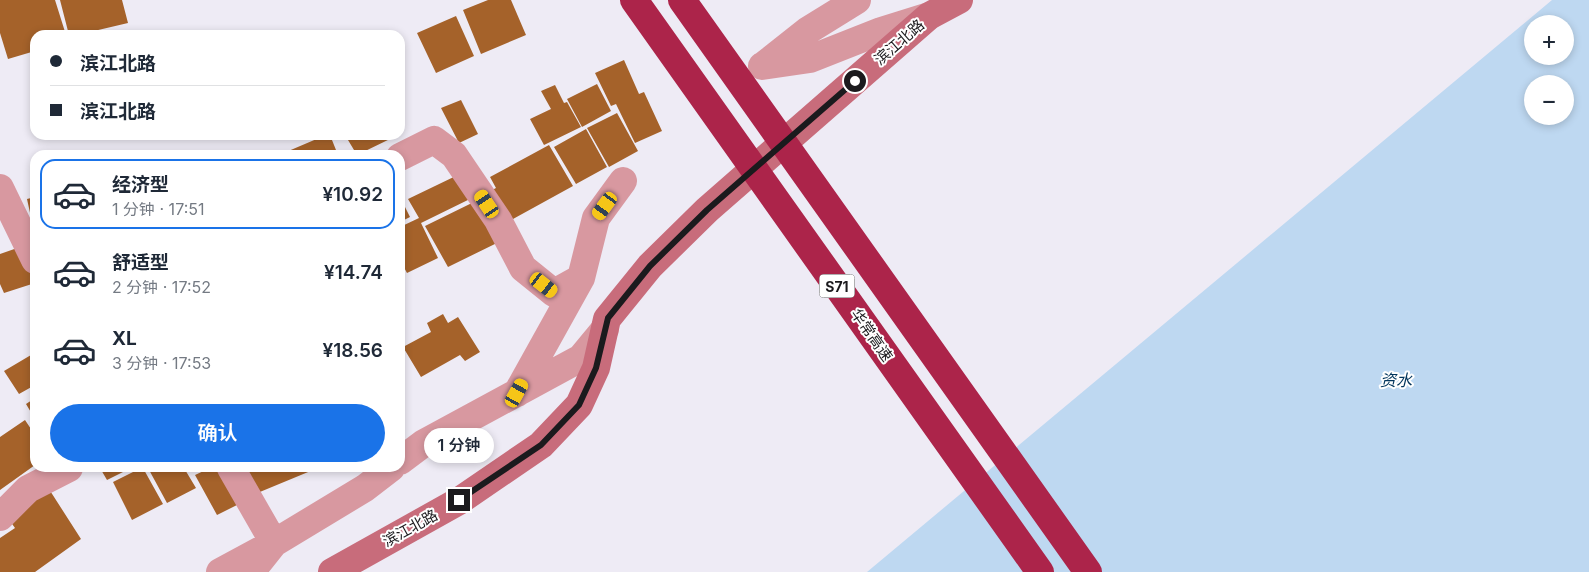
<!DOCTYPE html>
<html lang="zh">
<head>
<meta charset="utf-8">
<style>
  body { margin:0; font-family:Inter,"Noto Sans SC",sans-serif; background:#f2f2f3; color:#1f2937; height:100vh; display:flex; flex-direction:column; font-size:19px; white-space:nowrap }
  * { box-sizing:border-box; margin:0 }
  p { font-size:16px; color:#747a83 }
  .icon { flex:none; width:28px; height:28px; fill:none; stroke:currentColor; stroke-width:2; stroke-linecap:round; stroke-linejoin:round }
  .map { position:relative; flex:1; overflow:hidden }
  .details { position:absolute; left:30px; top:150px; width:375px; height:322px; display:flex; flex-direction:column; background:#fff; border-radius:15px; box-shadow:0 2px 8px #0003 }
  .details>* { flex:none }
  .top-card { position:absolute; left:30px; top:30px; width:375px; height:110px; border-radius:15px; box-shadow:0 2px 8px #0003; display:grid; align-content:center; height:110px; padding:0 20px; background:#fff }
  .buttons { position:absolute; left:1524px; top:15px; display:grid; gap:10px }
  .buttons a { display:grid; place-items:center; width:50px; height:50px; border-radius:50%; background:#fff; box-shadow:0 2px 8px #0003; font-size:25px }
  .end { position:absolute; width:22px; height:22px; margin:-11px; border:6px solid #1b1a1d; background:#fff; box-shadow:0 0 0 2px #fff }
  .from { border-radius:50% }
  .bubble { position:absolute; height:35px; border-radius:18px; background:#fff; box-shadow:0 2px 8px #0003; font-size:16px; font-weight:600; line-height:35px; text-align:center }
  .car { position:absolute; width:15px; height:30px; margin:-15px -8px; border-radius:6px; box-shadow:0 0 4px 1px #0007; background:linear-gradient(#f5c518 24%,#345 0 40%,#f5c518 0 76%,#345 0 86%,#f5c518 0) }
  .top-card b { display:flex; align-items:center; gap:18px; height:48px; font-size:19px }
  .top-card b+b { border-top:1px solid #e0e1e3 }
  .top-card i { width:12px; height:12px; background:#1f2937 }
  ul { padding:9px 0 0; list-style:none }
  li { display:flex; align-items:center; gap:15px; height:70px; margin:0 10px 8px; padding:0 10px; border:2px solid transparent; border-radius:15px }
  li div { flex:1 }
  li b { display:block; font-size:19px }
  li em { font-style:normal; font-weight:600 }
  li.on { border-color:#1a73e8 }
  li>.icon { width:45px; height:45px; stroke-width:1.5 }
  .action { display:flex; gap:10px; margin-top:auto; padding:10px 20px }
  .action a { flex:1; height:58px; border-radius:30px; background:#1a73e8; color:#fff; font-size:20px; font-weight:600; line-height:58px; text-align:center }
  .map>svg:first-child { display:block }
</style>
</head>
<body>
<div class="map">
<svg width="1589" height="572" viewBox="0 0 1589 572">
  <rect width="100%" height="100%" fill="#eeebf5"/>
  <!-- water -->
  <path fill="#bed8f1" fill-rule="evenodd" d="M1552,0H1589V572H867ZM1532,24H1565V56H1532ZM1532,84H1565V116H1532Z"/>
  <!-- building -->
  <path fill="#a5622a" d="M0,0H55L66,35H35V51L8,59L0,33Z
    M60,0H122L128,23L77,35H69Z
    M488,0H511L526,35L481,54L463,10Z
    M456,16L474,56L436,73L417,33Z
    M624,60L639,94L644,92L662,131L635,143L616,104L611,106L595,73Z
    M597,84L611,111L582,127L567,99Z
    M555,85L564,103L567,102L581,127L544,145L530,119L551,109L541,91Z
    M461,100L478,134L459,143L441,108Z
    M617,113L638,151L609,167L587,128Z
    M586,129L607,167L576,184L554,147Z
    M326,135H330L338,155H279Z
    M345,135H390L392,138L357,155Z
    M549,145L573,186L504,224L486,193L496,188L490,177Z
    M462,173L474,197L421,223L438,258L407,273L400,260V227L419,218L408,199Z
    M35,197V231H34L27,199Z
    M400,197L410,217L400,222Z
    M478,200L501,241L448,267L425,226Z
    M23,246L35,275V283L4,293L0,284V254Z
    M443,314L448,323L458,317L480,352L465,361L460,355L421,377L403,347L431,332L427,323Z
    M31,355L35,362V385L19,394L4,371Z
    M35,398V419L26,404Z
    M25,420L35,435V465L0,490V437Z
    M100,468H131L107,480Z
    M141,468H143L163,504L132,520L113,482Z
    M148,468H184L196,488L167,503Z
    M210,468H226L245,501L217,515L195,475Z
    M242,468H312L313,470L255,494Z
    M47,486L81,539L35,572H0V538L15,528L5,514Z"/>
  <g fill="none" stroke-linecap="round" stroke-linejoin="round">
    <!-- street -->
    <path stroke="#d898a0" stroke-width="28" d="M764,65L807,31L857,0
      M762,66L810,59L881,31L929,16
      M400,157L434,140L454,155L498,220L523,268L554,293L581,278L596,218L623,181
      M0,188L35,260
      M517,393L581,278
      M400,461L424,443L581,358L605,329
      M0,517L28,489L69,468
      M220,572L274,543L231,468
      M251,572L274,543L365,488L391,468"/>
    <!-- secondary -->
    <path stroke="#c86c7b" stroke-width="28" d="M332,572L459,501L541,445L579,405L596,368L607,319L650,266L707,210L929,16L959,0"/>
    <!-- highway-bridge -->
    <path stroke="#ac244a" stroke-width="28" d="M634,0L1040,572
      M682,0L1088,572"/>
  </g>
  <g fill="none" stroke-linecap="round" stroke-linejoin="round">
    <!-- route -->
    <path stroke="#1b1a1d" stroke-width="6" d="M459,500L541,445L579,405L596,368L608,318L650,266L707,210L855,81"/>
  </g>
  <g text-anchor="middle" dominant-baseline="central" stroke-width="4" stroke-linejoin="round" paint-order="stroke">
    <!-- shield labels -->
    <rect fill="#fff" stroke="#5f5f61" stroke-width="1" x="819.5" y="274.5" width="35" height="23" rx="4"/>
    <g font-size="14" font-weight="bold" fill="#1b1a1d">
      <text x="837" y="286">S71</text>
    </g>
    <!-- street labels -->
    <g font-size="15" fill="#1b1a1d" stroke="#fff">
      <text transform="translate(899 42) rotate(-41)">滨江北路</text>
      <text transform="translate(872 335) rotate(55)">华常高速</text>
      <text transform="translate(410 528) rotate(-29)">滨江北路</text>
    </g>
    <!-- water labels -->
    <g font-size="16" font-style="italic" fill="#02355c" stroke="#fff">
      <text x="1396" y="380">资水</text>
    </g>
  </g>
</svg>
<div class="buttons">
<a>+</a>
<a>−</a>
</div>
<i class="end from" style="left:855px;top:81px"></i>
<i class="end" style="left:459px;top:500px"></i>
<div class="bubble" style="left:424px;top:428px;width:70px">1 分钟</div>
<i class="car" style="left:487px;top:204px;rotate:326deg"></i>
<i class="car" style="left:605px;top:206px;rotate:216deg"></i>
<i class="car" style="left:544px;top:285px;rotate:128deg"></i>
<i class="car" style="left:517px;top:393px;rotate:29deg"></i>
<div class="top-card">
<b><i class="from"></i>滨江北路</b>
<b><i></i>滨江北路</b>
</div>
<section class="details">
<ul>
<li class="on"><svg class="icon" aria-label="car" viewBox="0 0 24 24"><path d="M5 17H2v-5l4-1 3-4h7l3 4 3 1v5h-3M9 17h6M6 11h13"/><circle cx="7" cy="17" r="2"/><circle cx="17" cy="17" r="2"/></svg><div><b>经济型</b><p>1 分钟 · 17:51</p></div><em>¥10.92</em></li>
<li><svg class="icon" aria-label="car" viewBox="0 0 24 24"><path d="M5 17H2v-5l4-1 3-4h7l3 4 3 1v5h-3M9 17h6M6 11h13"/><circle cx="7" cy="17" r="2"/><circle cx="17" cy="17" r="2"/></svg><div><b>舒适型</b><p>2 分钟 · 17:52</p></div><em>¥14.74</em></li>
<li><svg class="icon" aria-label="car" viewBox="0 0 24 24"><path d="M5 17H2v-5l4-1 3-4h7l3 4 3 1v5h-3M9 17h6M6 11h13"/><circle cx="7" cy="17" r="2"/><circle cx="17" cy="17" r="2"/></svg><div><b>XL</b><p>3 分钟 · 17:53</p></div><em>¥18.56</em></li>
</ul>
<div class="action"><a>确认</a></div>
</section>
</div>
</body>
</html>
